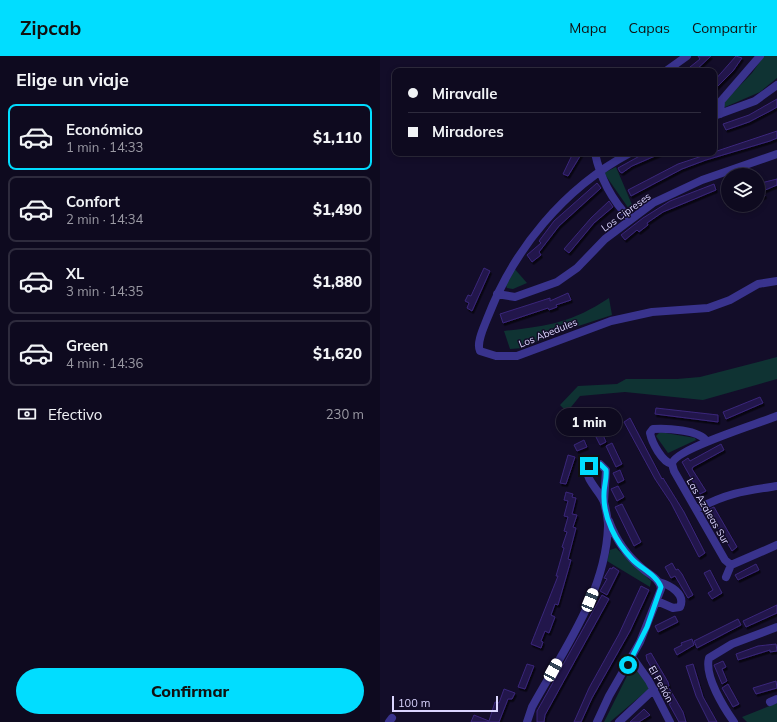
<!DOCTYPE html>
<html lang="es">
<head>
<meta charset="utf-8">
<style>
  body { margin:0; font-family:Mulish,sans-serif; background:#171328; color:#f1f3f6; height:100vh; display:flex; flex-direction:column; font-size:15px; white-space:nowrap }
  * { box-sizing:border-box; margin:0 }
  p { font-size:13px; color:#9b9aa4 }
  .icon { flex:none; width:22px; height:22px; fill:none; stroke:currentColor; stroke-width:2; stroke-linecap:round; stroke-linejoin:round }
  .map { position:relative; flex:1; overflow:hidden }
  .side { display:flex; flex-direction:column; background:#0e0a1f; width:380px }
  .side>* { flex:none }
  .hud { position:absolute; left:12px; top:12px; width:325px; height:88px; border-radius:8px; box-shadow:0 2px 6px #0003,0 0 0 1px #2e2b3d; display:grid; align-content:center; height:88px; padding:0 16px; background:#0e0a1f }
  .tools { position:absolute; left:341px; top:112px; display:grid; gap:8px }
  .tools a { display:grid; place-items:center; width:44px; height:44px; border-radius:50%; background:#0e0a1f; box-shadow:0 2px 6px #0003,0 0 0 1px #2e2b3d; font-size:20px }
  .scale { position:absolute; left:12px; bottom:10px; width:106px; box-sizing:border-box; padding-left:4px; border:2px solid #dbd5ff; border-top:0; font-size:11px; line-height:14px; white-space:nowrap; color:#dbd5ff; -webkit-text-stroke:3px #130d29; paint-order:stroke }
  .end { position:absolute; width:18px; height:18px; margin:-9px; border:5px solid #01ddff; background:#111; box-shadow:0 0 0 2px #111 }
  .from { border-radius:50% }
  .bubble { position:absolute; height:28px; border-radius:14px; background:#0e0a1f; box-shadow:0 2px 6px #0003,0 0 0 1px #2e2b3d; font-size:13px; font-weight:800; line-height:28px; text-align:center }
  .car { position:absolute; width:12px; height:24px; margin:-12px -6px; border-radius:5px; box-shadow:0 0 3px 1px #0007; background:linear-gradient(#fff 24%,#345 0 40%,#fff 0 76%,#345 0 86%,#fff 0) }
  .hud b { display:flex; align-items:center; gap:14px; height:38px; font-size:15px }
  .hud b+b { border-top:1px solid #2e2b3d }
  .hud i { width:10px; height:10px; background:#f1f3f6 }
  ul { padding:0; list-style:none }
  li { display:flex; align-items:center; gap:12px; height:66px; margin:0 8px 6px; padding:0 8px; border:2px solid #2e2b3d; border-radius:8px }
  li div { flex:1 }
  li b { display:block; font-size:15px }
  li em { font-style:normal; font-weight:800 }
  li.selected { border-color:#01ddff }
  li>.icon { width:36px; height:36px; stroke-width:1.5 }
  h2 { padding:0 16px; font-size:18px; line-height:48px }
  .pay { display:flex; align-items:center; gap:10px; height:44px; padding:0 16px; font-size:15px }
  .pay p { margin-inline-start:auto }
  .primary-button { display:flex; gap:8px; margin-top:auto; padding:8px 16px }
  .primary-button a { flex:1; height:46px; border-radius:24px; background:#01ddff; color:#111; font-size:16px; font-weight:800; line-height:46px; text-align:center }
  header { display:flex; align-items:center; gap:24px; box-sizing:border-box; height:56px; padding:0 20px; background:#01ddff; color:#111 }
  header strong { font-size:19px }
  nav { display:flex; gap:22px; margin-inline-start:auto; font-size:14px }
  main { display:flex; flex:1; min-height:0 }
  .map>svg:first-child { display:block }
</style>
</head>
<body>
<header>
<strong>Zipcab</strong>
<nav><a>Mapa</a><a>Capas</a><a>Compartir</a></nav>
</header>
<main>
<section class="side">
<h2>Elige un viaje</h2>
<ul>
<li class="selected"><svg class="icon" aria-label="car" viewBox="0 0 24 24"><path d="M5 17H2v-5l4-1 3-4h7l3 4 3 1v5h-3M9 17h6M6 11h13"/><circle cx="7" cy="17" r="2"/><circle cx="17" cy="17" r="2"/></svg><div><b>Económico</b><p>1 min · 14:33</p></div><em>$1,110</em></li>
<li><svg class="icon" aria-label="car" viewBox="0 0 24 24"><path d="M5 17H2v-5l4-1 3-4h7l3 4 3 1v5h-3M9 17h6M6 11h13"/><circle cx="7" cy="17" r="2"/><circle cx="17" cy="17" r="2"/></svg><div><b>Confort</b><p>2 min · 14:34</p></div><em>$1,490</em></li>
<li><svg class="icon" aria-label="car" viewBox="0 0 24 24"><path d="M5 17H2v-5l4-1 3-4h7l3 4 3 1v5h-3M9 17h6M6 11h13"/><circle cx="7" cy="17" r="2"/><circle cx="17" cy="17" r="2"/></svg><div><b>XL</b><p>3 min · 14:35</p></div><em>$1,880</em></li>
<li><svg class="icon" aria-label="car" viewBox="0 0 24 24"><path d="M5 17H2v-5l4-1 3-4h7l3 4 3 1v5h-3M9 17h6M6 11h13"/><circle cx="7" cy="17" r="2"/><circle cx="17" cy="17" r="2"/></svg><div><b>Green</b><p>4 min · 14:36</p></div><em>$1,620</em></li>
</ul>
<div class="pay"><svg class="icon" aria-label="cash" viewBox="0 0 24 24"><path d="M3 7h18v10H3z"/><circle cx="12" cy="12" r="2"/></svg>Efectivo<p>230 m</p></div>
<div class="primary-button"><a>Confirmar</a></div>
</section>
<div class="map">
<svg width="397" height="666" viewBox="0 0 397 666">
  <defs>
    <filter id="shadow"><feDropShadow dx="1.5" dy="2.5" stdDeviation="0" flood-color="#0009"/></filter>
  </defs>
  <rect width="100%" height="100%" fill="#130d29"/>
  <!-- green -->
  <path fill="#0f3333" d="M384,0H397V22L380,36L343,52L344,46L372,17Z
    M236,111L253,151L249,153L224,117Z
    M133,211L147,227L133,233L127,232L125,227Z
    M229,242L232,259L174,278L143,292L130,293L124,275C168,270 191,267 229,242Z
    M397,301V323L323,344L245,336L200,340L187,356L180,349L198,330L237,328L246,323H297L320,321Z
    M280,376L315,382L316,384L288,397L276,380Z
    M236,492L271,525L270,531L227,505L230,494Z
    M256,614L263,618L270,632L230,666H224L248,618Z
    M397,647V666H367L362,661Z"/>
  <!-- building -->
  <path fill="#23174c" stroke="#3a267a" filter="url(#shadow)" d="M318,0H331L315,15H305L320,3Z
    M356,0L362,2L353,15L334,34V25Z
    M397,43V51L392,54L369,66L346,74L343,68L369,59Z
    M397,75V82L390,85L326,104L302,113L251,140L248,134L298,108Z
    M193,97H202L188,120L183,118Z
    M265,97H282L252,110L242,117L240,116L238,112Z
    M379,122L381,127L397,123V129L383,135L385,140L378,143Z
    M217,127L221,132L179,170L159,196L161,199L152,206L147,199L161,187L159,185L174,165Z
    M334,128L336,134L283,156L267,167L268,169L259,176L257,174L245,184L241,179L263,162L290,145Z
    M229,145L233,151L214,167L189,197L184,193L211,162Z
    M104,212L110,215L92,255L87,252L89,247L85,245L88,239L91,240Z
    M188,237L191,244L176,249L177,251L169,254L168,252L123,267L120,258L170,242V245Z
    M380,341L383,347L346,363L343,356Z
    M276,352L338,359V366L275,358Z
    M218,357L225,372L221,374L226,386L220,389L207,363Z
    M250,362L282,423L283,422L304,456L325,497L319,501L291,447L275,423L244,366Z
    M204,384L207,391L197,395L194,389Z
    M232,387L242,408L236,411L226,390Z
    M341,388L344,394L313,411L312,413L326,435L320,438L302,406L308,402L310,405Z
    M188,399L195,401L186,428L180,427Z
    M240,414L244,424L238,427L233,417Z
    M238,430L244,441L237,445L231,433Z
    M186,436L193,438L192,441L196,442L192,458L197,459L193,471L196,472L188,503L191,504L178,549L175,548L171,559L175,561L169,577L165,575L161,585L163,586L161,592L151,588L178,520H176L184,492L182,491L187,476L184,475L188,461L184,460L188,445L184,444Z
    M242,448L261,486L254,490L235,451Z
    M334,451L357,491L352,495L328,454Z
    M292,507L296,514L298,513L302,518L313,539L308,542L295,520L291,522L285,511Z
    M376,508L379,514L358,524L355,519Z
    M233,511L239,515L227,539L220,535L227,523L224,522L230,512L232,513Z
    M330,514L342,537L332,543L328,537L333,534L324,517Z
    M261,530L269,534L250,575L212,642L201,666H194L209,632L239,578Z
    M222,539L229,543L165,659L164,666H157V655Z
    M397,549V557L366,571L363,565Z
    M295,560L298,566L278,576L275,570Z
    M358,563L361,569L317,592L314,585Z
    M312,583L314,589L297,599L294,593L302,589L301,587Z
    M396,588L397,595L390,596V594L358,604L356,598L378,590Z
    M271,597L288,626L289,630L284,633L267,604L266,599Z
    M343,605L346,611L342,613L347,625L342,628L334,609Z
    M147,608L154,610L145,633L138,631Z
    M313,608L323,641L337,666H329L316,640L306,610Z
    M396,625L397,632L376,638L373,632Z
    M348,628L359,648L353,651L342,632Z
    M289,632L303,656L306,666H299L289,648L291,647L283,636Z
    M124,633L135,637L132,643H128L119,666H91L94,659L109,665L115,646L119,647Z
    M264,653L270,659L259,666H250Z"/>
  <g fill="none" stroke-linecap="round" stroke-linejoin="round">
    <!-- street -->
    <path stroke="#39338d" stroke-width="8" d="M286,15L307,0
      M340,58L341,45L380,0
      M334,60L375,45L397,29
      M215,97C220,122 232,144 250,163
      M250,97C184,132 133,194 107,263C104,271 96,287 100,295L116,300H137L231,265L272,256L328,252L350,244L378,228L397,225
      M117,238L135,241L177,226L197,212L225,183L273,147L322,124L397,98
      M292,408L294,415L345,504L351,509
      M292,408C294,393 381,367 397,360
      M292,408C282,406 272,387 270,377L273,373C286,372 320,374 326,385
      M317,453C347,437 364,435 397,430
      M351,509L397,489
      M346,521L351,509
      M277,545L293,552L300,551C306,538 290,529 279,526
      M252,601L269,625L290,666
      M390,646L397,643
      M9,666L12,662
      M147,666L152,651C183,595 226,536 228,470C228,462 226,454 224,446C220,435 204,423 208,412L213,408H220L226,414L224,446
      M217,666L229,640L260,586L281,533C280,523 270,519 263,513C247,500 236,484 229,465
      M239,666L274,633
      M354,666C344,652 324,620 329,602L352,588L397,571"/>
  </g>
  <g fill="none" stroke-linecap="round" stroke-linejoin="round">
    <!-- route -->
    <path stroke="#01ddff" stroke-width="5" d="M209,410L213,408H220L226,414C227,422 224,430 224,438C223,462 236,486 252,503C260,512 277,519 281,531L267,571L248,609"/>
  </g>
  <g text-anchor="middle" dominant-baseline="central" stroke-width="3" stroke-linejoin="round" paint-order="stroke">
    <!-- street labels -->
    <g font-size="10" fill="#dbd5ff" stroke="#130d29">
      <text transform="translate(246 156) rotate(-36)">Los Cipreses</text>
      <text transform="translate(168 277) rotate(-22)">Los Abedules</text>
      <text transform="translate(328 455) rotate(60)">Las Azaleas Sur</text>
      <text transform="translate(281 628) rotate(61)">El Peñón</text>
    </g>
  </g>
</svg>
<div class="tools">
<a><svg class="icon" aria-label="layers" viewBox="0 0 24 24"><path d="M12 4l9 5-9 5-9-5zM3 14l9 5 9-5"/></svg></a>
</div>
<div class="scale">100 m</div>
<i class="end from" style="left:248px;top:609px"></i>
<i class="end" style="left:209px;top:410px"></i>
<div class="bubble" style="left:176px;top:352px;width:66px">1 min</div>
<i class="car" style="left:210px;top:544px;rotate:22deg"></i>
<i class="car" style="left:173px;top:614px;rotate:29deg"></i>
<div class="hud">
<b><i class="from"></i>Miravalle</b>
<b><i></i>Miradores</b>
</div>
</div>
</main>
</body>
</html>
